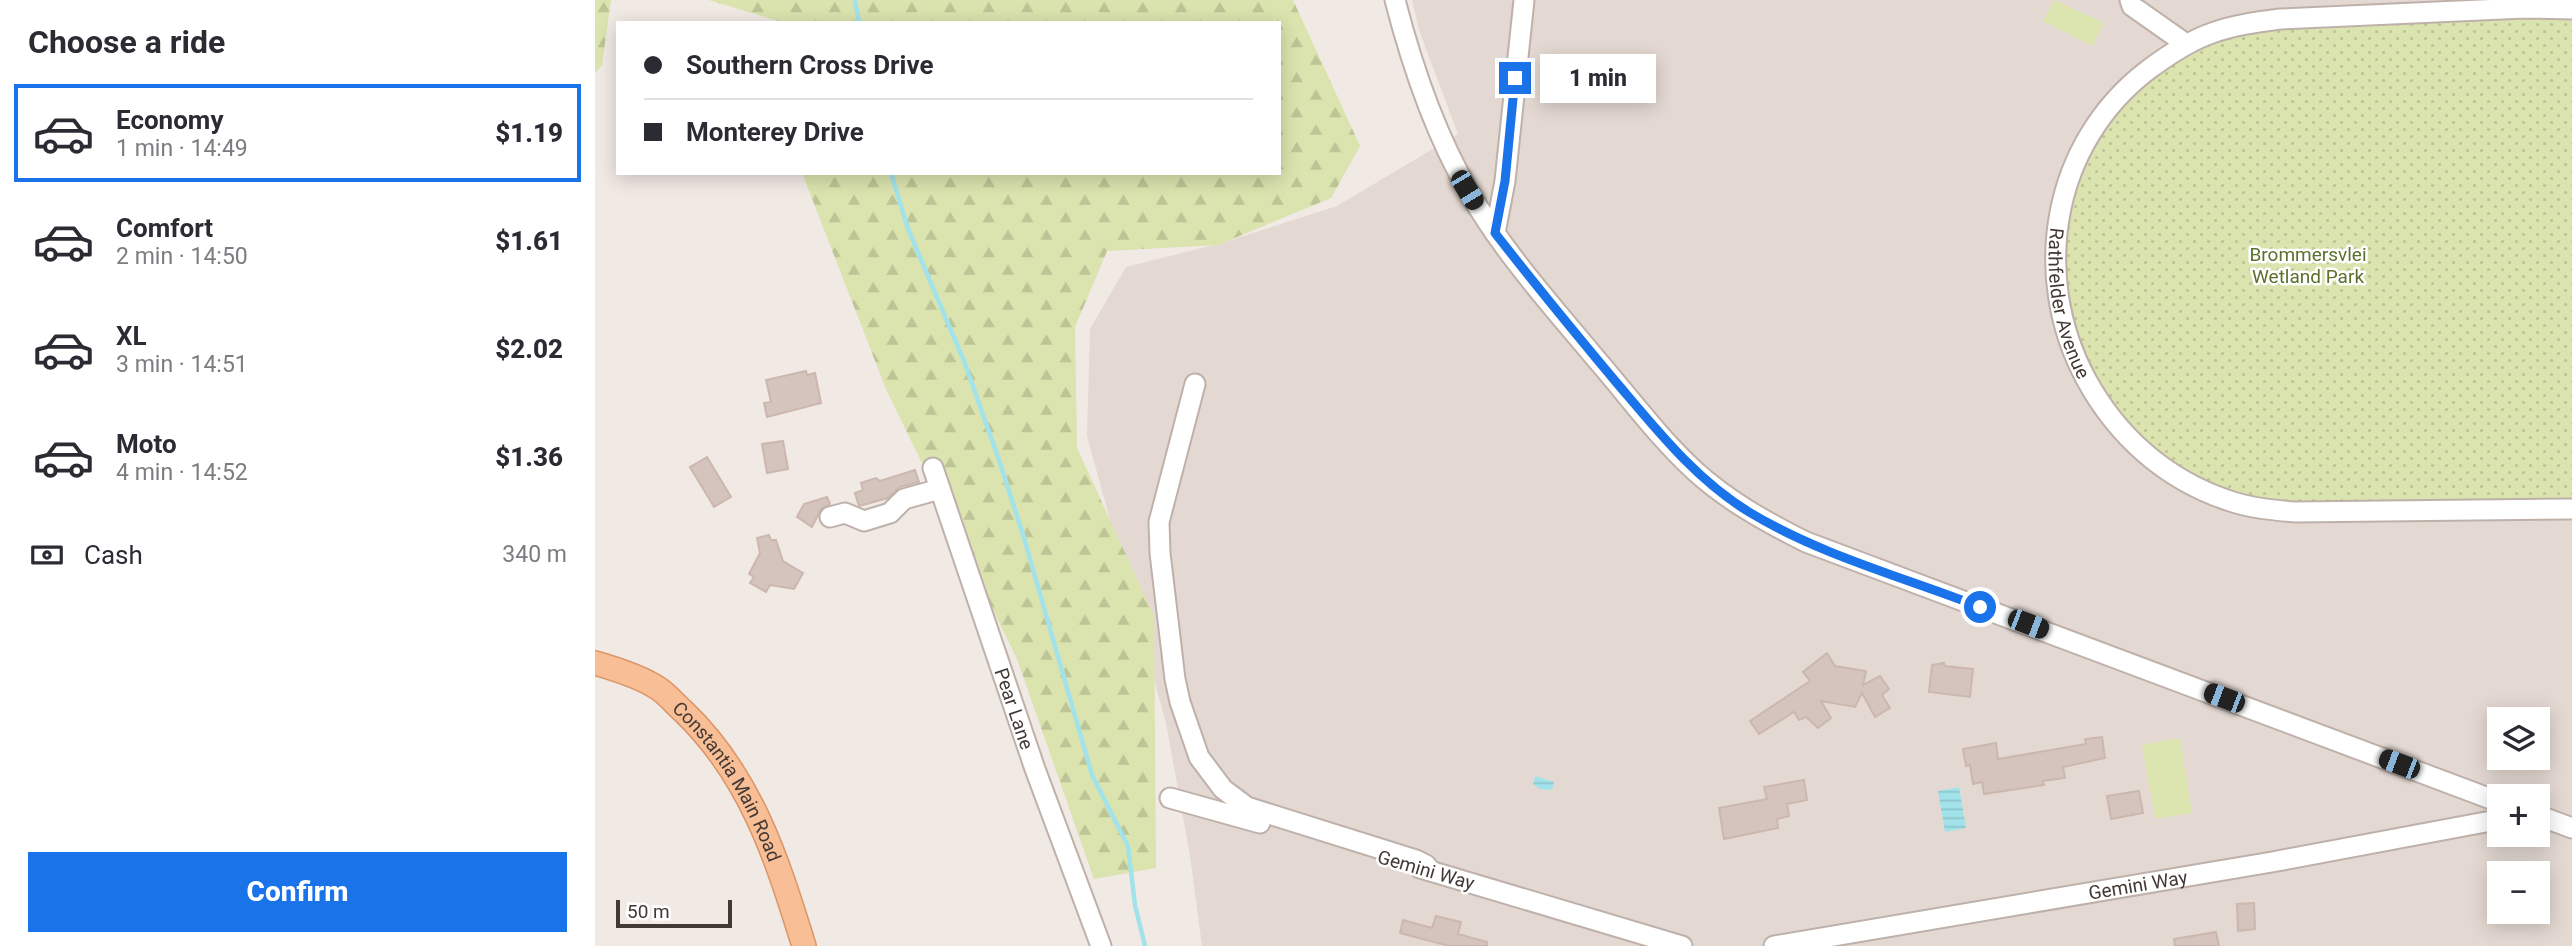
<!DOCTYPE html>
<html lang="en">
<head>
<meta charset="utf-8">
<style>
  body { margin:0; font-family:Roboto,sans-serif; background:#f7f7f7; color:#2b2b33; height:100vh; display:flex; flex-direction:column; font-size:26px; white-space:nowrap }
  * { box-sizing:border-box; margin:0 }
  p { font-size:23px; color:#7c7c81 }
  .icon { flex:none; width:38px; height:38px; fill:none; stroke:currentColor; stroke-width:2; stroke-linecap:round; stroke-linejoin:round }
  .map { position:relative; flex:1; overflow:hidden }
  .panel { display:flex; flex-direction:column; background:#fff; width:595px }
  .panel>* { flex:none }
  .hud { position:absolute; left:21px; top:21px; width:665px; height:154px; border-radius:0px; box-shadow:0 4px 18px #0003; display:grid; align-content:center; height:154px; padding:0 28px; background:#fff }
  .controls { position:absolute; left:1892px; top:707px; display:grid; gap:14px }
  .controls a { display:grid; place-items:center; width:63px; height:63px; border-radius:0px; background:#fff; box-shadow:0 4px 18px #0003; font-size:35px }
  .scale { position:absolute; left:21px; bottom:18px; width:116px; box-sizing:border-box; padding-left:7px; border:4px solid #423834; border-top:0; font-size:19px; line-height:24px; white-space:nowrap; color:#423834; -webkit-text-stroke:5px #fff; paint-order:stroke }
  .end { position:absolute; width:32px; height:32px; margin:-16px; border:9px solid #1a73e8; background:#fff; box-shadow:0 0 0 4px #fff }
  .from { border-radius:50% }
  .bubble { position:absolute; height:49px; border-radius:0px; background:#fff; box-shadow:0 4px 18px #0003; font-size:23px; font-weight:800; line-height:49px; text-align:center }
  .car { position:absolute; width:21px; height:42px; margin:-21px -10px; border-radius:9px; box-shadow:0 0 5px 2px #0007; background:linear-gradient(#222 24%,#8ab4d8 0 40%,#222 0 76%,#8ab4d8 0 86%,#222 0) }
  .hud b { display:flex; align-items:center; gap:24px; height:66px; font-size:26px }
  .hud b+b { border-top:2px solid #e1e1e2 }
  .hud i { width:18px; height:18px; background:#2b2b33 }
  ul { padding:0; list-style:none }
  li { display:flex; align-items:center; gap:21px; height:98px; margin:0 14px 10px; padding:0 14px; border:4px solid transparent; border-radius:0px }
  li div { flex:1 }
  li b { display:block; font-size:26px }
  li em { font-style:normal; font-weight:800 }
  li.active { border-color:#1a73e8 }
  li>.icon { width:63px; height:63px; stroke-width:1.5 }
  h2 { padding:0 28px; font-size:32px; line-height:84px }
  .pay { display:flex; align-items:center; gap:18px; height:77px; padding:0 28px; font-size:26px }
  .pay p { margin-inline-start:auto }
  .primary-button { display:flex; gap:14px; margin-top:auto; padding:14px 28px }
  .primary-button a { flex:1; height:80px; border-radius:0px; background:#1a73e8; color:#fff; font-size:28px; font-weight:800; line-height:80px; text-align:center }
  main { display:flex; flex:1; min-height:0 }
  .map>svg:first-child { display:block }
</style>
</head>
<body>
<main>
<section class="panel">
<h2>Choose a ride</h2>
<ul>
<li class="active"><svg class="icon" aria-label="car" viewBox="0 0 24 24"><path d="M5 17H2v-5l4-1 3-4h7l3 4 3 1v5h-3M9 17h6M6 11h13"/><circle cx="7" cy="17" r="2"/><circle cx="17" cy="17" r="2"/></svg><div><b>Economy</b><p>1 min · 14:49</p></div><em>$1.19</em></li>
<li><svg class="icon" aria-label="car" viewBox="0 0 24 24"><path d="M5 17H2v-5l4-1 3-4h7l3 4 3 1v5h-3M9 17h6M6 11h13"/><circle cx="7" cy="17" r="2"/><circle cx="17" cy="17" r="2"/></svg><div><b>Comfort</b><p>2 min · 14:50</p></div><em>$1.61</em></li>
<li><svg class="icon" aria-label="car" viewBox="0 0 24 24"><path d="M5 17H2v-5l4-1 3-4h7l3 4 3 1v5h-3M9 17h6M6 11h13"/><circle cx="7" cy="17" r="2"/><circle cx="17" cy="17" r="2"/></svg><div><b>XL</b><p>3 min · 14:51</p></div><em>$2.02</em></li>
<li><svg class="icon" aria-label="car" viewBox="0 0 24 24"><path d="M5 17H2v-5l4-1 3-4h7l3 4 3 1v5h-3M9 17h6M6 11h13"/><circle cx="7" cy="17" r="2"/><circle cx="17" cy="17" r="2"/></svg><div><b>Moto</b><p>4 min · 14:52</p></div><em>$1.36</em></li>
</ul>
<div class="pay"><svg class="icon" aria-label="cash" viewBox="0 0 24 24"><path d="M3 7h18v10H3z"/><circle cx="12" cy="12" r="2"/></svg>Cash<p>340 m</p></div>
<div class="primary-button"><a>Confirm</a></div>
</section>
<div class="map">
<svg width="1977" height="946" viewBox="0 0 1977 946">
  <defs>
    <pattern id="forest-firs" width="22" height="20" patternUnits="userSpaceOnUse" patternTransform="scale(1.75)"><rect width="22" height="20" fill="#dbe3ae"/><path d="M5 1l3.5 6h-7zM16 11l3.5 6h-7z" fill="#bdc496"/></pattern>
    <pattern id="park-dots" width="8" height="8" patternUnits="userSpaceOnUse" patternTransform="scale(1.75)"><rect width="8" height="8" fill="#dbe3ae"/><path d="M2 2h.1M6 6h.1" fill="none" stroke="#bdc496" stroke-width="1.8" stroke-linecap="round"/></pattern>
    <pattern id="water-rules" width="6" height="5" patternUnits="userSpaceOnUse" patternTransform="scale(1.75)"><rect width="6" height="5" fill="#a2e3eb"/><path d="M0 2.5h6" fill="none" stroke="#8dc4ca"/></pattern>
  </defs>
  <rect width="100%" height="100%" fill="#f1e9e4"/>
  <!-- residential -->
  <path fill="#e4d9d2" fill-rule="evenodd" d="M817,0H1977V946H607L595,856L571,723L492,436L495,329L531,267L627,243L742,206L863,134L824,30ZM1904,719H1942V758H1904ZM1904,796H1942V835H1904ZM1904,873H1942V912H1904Z"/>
  <!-- grass -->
  <path fill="#dbe3ae" d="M1459,0L1509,23L1497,46L1448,21Z
    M1585,738L1597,813L1560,819L1547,745Z"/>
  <!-- forest -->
  <path fill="url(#forest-firs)" d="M0,0H16L7,65L0,73Z
    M114,0H698L765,146L736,198L623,245L512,251L480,327L482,448L559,616L561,868L499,879L422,659L291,389L207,173H684V23H189Z"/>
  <!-- park -->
  <path fill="url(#park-dots)" d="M1977,9V509L1663,508L1551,455L1477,349L1464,222L1512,110L1617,33Z"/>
  <!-- water -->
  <path fill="url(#water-rules)" d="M940,776L959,782L957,790L945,789L938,784Z
    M1364,787L1371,828L1350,832L1343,791Z"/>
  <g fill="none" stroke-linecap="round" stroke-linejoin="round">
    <!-- stream -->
    <path stroke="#a2e3eb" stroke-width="4.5" d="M260,0L264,23
      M296,173L313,229L369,361L404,460L429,538L497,775L533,846L540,905L550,946"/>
  </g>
  <!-- building -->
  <path fill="#d4c4bd" stroke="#ccb7ae" stroke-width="2" d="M211,371L212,375L220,373L226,403L172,417L169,403L176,402L171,380Z
    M188,441L193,469L172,473L167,444Z
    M112,457L136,497L119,507L95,467Z
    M320,470L324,482L305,487L293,498L264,506L260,493L268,490L266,483L281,478L285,481Z
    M232,497L235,504L226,509L217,527L202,517L209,504Z
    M174,535L176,540H181L188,561L208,573L199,589L175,585L171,592L155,583L159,577L154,574L165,553L162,538Z
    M1232,653L1240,666L1271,671L1268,685L1285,676L1294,689L1287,695L1295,708L1280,717L1267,693L1260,707L1226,701L1236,718L1223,728L1211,717L1204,720L1199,712L1164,734L1155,721L1215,681L1208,672Z
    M1349,663L1350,666L1378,669L1375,697L1334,692L1337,665Z
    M1507,737L1510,758L1468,767L1470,778L1448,781L1449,785L1389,794L1387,782L1378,784L1375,765L1371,766L1368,749L1401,743L1403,759L1491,744L1490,739Z
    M1209,780L1212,800L1192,804L1194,816L1182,819L1183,828L1129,839L1124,808L1172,799L1169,787Z
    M1544,791L1548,813L1516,819L1512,796Z
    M1659,903L1660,929L1643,931L1642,904Z
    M841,916L866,922L863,934L892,942V946H854L805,933L808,920L837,928Z
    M1621,932L1624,946H1580L1579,939Z"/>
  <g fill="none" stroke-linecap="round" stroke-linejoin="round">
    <!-- minor casing -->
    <g stroke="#beb1aa" stroke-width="23">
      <g id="minor">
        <path d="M800,0C817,66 839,132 874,192C909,253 957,306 1002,360C1034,397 1064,438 1100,471C1133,501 1171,522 1211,542L1904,802"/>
        <path d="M1535,0L1537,6L1591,44"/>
        <path id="s1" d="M1977,9L1930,8L1685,19C1662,22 1639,25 1617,33C1594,41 1573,55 1553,70C1457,143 1435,275 1491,379C1522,436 1570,479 1632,500C1654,508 1677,510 1700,512L1977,509"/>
        <path d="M900,233L910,181L929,0"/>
        <path d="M600,384L564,522L565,553L580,679L585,702L604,757L628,789L652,807L821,860L831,865L836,871"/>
        <path id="s2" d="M338,468L440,769L506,946"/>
        <path d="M235,517L250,513L269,521L295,513L309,499L345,489"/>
        <path d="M575,798L665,823"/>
        <path d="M1942,815L1977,828"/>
        <path d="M825,868L1087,946"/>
        <path id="s3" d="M1179,946L1677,862L1896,821L1904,817"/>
      </g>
    </g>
    <!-- major casing -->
    <g stroke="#db9567" stroke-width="26">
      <g id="major">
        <path id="s4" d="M0,663C21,669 47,677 64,689C73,695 80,704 88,711C156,776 182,859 209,946"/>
      </g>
    </g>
    <!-- minor -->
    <use href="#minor" stroke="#fff" stroke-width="19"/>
    <!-- major -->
    <use href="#major" stroke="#f8be96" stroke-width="23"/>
  </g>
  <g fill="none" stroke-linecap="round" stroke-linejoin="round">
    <!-- route -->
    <path stroke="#1a73e8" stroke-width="9" d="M920,78L910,181L900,233C939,283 980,333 1021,382C1061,429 1100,479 1154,512C1225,555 1308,577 1385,607"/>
  </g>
  <g text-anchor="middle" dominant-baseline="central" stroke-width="5" stroke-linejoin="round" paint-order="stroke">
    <!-- park labels -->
    <g font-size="19" fill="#5a702c" stroke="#fff">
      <text x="1713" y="254">Brommersvlei<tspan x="1713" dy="22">Wetland Park</tspan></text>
    </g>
    <!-- street labels -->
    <g font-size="19" fill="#423834" stroke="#fff">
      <text stroke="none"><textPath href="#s1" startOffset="700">Rathfelder Avenue</textPath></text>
      <text stroke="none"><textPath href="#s2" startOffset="254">Pear Lane</textPath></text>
      <text stroke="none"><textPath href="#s4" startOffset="186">Constantia Main Road</textPath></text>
      <text transform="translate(831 870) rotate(16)">Gemini Way</text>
      <text stroke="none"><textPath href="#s3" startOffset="369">Gemini Way</textPath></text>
    </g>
  </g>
</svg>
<div class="controls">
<a><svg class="icon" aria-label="layers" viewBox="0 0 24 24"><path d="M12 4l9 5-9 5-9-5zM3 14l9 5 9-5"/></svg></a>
<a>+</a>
<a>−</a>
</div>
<div class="scale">50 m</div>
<i class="end from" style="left:1385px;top:607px"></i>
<i class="end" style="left:920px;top:78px"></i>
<div class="bubble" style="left:945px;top:54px;width:116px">1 min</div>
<i class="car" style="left:872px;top:190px;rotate:149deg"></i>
<i class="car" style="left:1433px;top:624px;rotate:111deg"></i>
<i class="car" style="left:1629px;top:698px;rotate:291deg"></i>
<i class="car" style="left:1804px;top:764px;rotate:291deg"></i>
<div class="hud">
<b><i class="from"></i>Southern Cross Drive</b>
<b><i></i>Monterey Drive</b>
</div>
</div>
</main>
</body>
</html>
